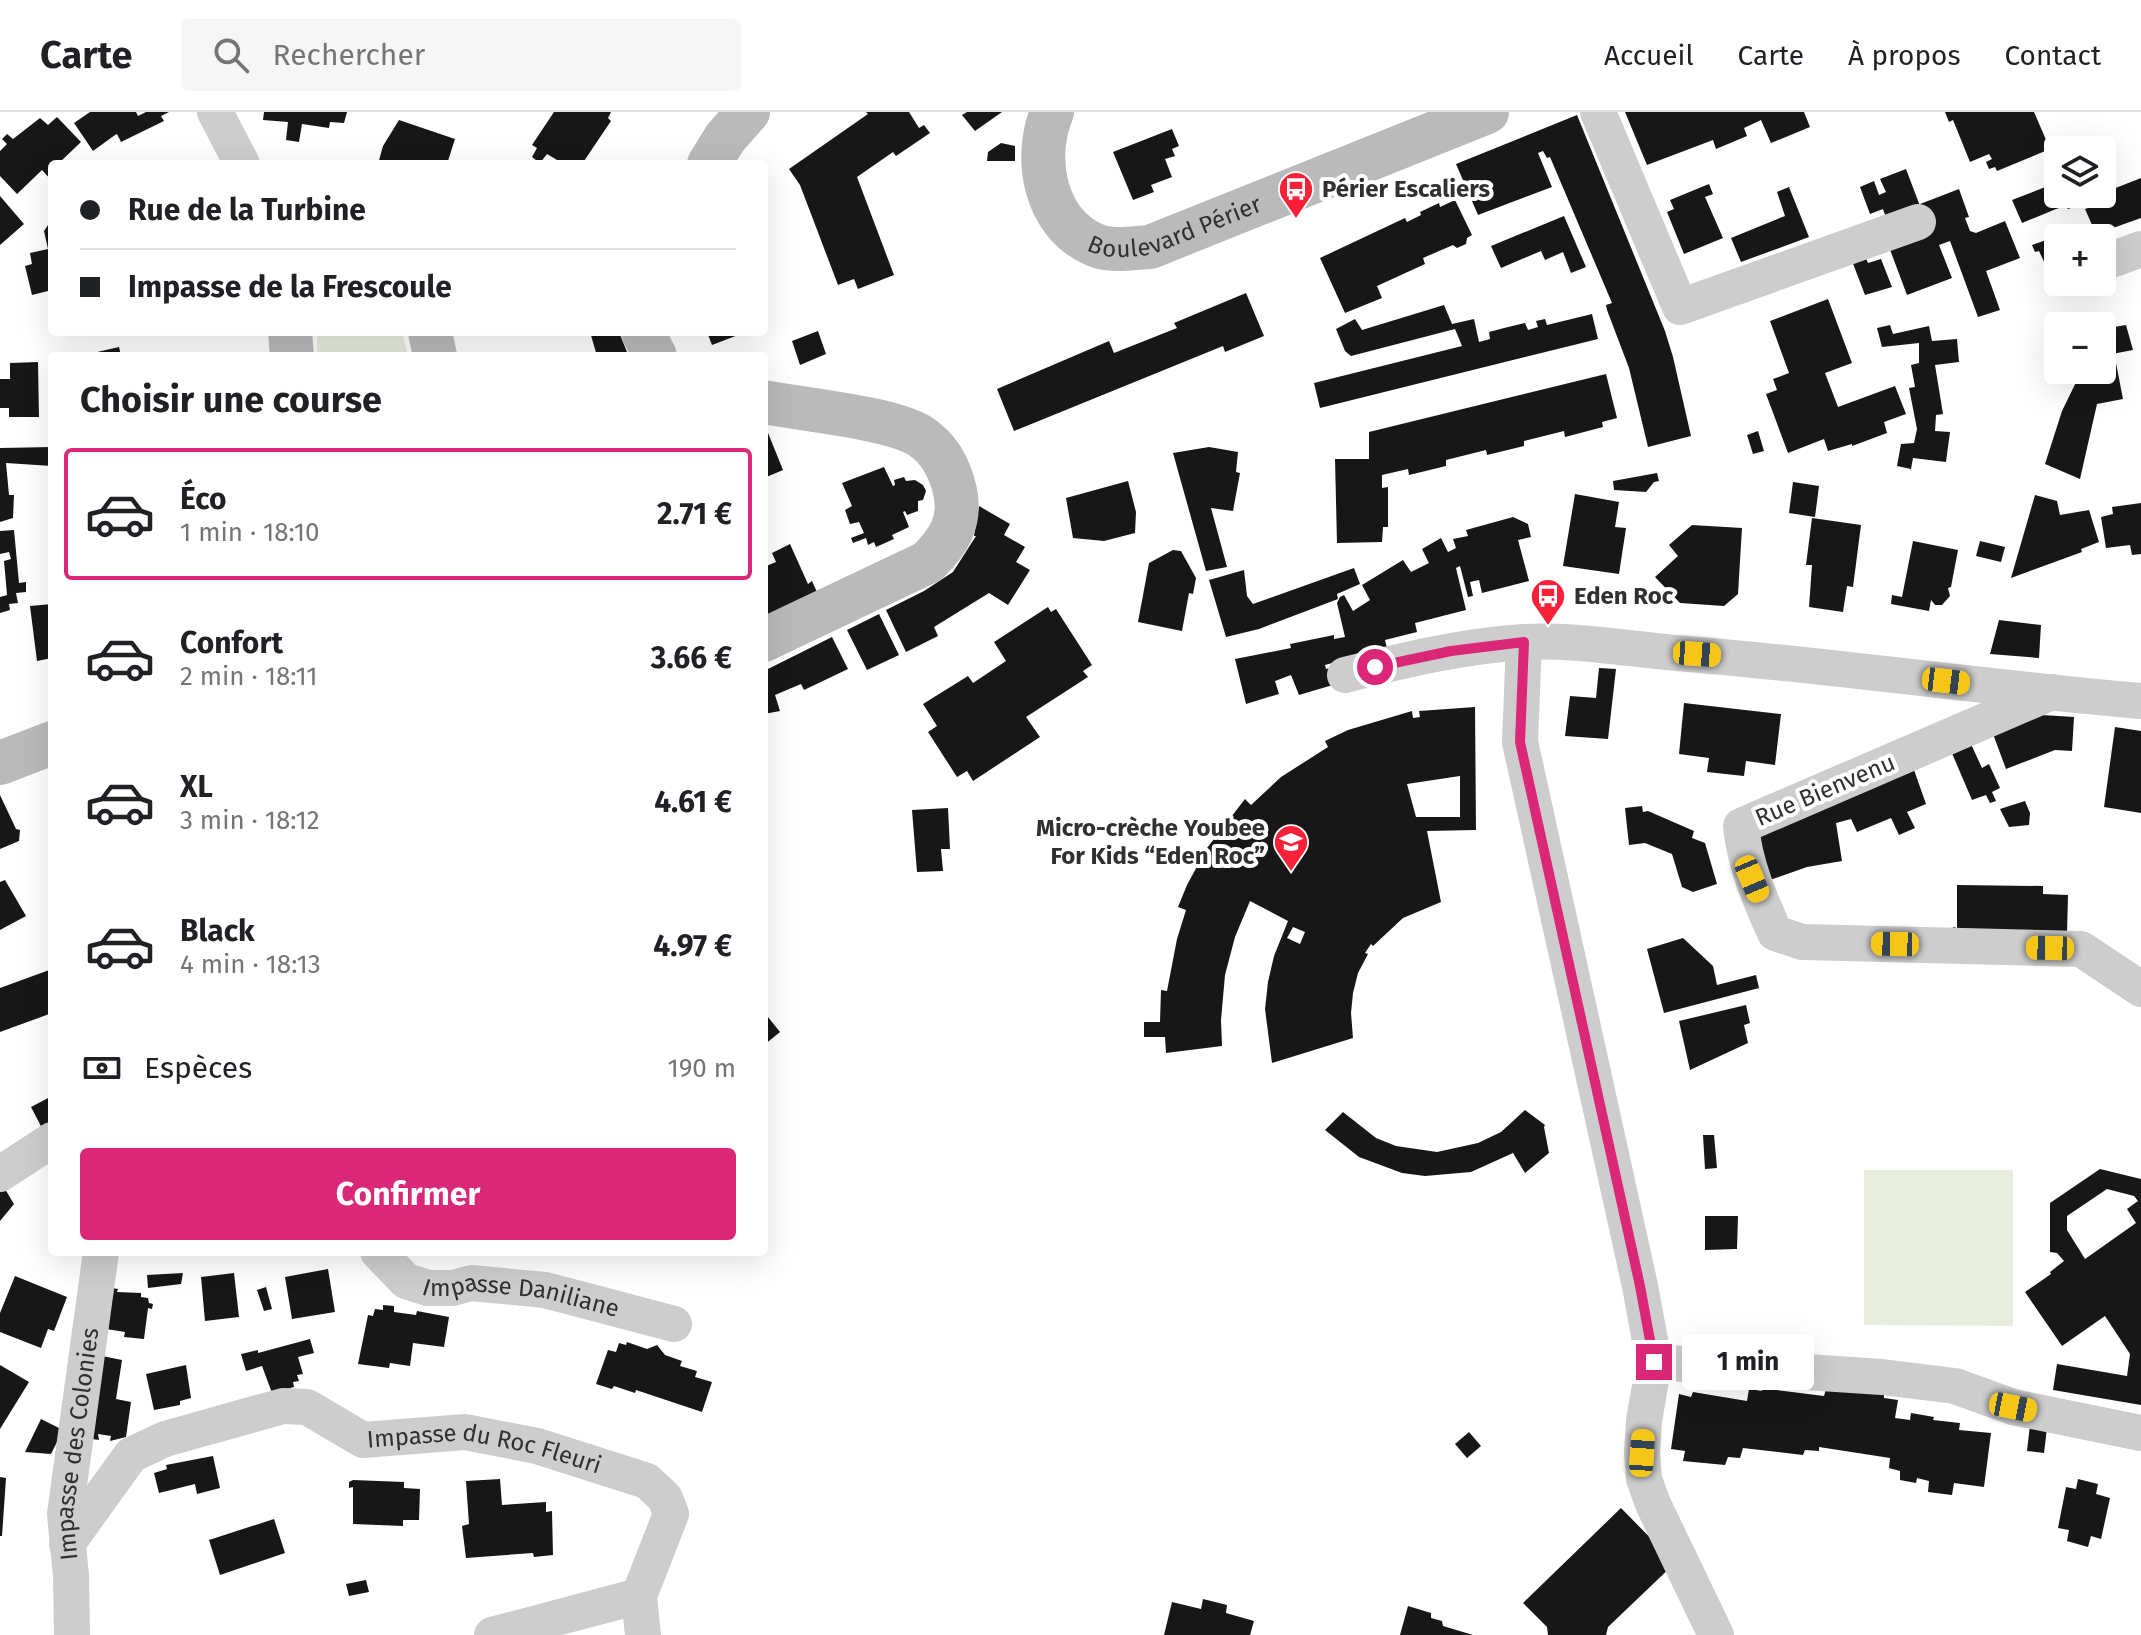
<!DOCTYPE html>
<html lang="fr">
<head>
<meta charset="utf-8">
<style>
  body { margin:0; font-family:"Fira Sans",sans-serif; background:#f6f6f6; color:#202124; height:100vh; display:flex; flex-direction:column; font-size:30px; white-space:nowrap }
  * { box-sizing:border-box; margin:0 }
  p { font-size:26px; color:#757577 }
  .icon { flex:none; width:44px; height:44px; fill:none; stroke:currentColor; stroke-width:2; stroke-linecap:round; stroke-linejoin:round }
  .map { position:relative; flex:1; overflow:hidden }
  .details { position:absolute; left:48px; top:240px; width:720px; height:904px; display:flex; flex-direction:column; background:#fff; border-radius:8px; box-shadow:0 8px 32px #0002 }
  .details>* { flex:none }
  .top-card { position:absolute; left:48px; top:48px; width:720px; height:176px; border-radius:8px; box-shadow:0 8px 32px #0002; display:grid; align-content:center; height:176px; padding:0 32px; background:#fff }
  .controls { position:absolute; left:2044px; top:24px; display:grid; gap:16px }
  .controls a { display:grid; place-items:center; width:72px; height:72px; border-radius:8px; background:#fff; box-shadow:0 8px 32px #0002; font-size:40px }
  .end { position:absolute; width:36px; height:36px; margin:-18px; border:10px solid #db2777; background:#fff; box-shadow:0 0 0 4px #fff }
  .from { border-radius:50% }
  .bubble { position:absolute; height:56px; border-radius:8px; background:#fff; box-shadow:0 8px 32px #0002; font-size:26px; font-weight:700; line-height:56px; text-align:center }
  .car { position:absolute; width:24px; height:48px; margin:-24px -12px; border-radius:10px; box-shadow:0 0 6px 2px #0007; background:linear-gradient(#f5c518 24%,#345 0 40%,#f5c518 0 76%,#345 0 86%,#f5c518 0) }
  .top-card b { display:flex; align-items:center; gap:28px; height:76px; font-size:30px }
  .top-card b+b { border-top:2px solid #e0e0e0 }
  .top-card i { width:20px; height:20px; background:#202124 }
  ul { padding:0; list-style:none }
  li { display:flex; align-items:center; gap:24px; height:132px; margin:0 16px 12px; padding:0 16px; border:4px solid transparent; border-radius:8px }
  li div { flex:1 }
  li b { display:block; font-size:30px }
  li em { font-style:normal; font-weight:700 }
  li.current { border-color:#db2777 }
  li>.icon { width:72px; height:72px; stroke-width:1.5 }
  h2 { padding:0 32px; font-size:36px; line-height:96px }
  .pay { display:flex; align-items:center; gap:20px; height:88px; padding:0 32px; font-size:30px }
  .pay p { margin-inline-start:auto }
  .cta { display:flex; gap:16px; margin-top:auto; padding:16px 32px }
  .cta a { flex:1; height:92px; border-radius:8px; background:#db2777; color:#fff; font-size:32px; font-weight:700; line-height:92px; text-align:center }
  header { display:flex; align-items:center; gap:48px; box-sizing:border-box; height:112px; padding:0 40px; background:#fff; border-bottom:2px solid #e0e0e0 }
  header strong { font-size:38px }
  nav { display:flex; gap:44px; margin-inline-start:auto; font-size:28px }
  .search { width:560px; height:72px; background:#f6f6f6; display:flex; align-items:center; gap:20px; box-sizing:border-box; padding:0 28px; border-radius:8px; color:#757577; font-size:30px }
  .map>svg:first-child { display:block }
</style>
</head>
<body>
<header>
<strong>Carte</strong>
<div class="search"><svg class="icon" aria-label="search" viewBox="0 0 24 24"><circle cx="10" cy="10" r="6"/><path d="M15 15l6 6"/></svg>Rechercher</div>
<nav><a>Accueil</a><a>Carte</a><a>À propos</a><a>Contact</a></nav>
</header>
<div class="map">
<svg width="2141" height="1523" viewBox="0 0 2141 1523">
  <rect width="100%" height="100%" fill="#fff"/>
  <!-- green -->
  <path fill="#e7eedd" d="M317,220H402L408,244H317Z
    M1864,1058H2013V1214L1864,1213Z"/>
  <!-- building -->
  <path fill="#171717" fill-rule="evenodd" d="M90,0H136L138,4L146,0H169L161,4L164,9L121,30L117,22L115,23L93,39L74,11Z
    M264,0H347L344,11L330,10L329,16L302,12L299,30L286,28L288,10L263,8Z
    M554,0H611L608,6L611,9L582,52H555L557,48L547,42L540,51L532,45L537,36L532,33Z
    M866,0H909L919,16L924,13L930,21L896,44L893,40L857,65L894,163L858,177L854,167L838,173L800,73L789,57L868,2Z
    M967,0H1002L975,19L962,3Z
    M1625,0H1804L1810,15L1771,31L1761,8L1744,16L1747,24L1716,37L1713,28L1647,53Z
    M1945,0H2034L2050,37L1997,59L1995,55L1989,57L1986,50L1992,47L1989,42L1970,50L1953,8L1949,10Z
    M1577,3L1665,219L1673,245L1691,324L1648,335L1629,256L1607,198L1606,193L1612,191L1550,45L1547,46L1543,39L1538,41L1552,75L1478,103L1456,52Z
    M57,5L81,30L58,52H52V69L42,58L17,82L0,64V39L7,32L2,27L7,22L13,27L40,6L48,13Z
    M399,8L455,27L447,52H378L383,34Z
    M1172,17L1179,34L1172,37L1175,44L1165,47L1172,65L1151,73L1154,80L1133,88L1113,40Z
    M1001,31L1015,34V49H987L988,40Z
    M1906,57L1920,94L1886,106L1883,97L1870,102L1860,75L1874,69L1879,83L1886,80L1880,67Z
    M2141,66V106L2096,122L2085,97L2111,88L2108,79Z
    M2058,70V82H2078L2082,92L2068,97L2066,94L2056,97L2022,111L2012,88Z
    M1709,72L1713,82L1705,85L1723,126L1684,142L1667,100L1674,97L1670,88Z
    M1789,75L1809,125L1741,150L1731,126L1785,104L1777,80Z
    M1959,77L1969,105L1965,106L1970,119L1976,121L2005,109L2020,146L1986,159L2000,198L1978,205L1950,129L1939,133L1952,166L1907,183L1889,135L1930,119L1920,92Z
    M0,84L24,112L0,133Z
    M1455,88L1472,123L1467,126L1466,132L1457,136L1453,133L1423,146L1425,152L1377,174L1382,186L1345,201L1320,146L1405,106L1407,110L1421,103L1420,100L1439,91L1440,95Z
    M1564,104L1586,155L1571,161L1563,140L1545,148L1541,139L1501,156L1491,134Z
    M52,107V178L32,183L25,154L32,152L30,141L48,137L44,119Z
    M2072,119L2075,126H2058V149L2046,154L2039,139L2035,140L2032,133Z
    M1865,144L1868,151L1881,147L1892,175L1865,183L1852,149Z
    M1246,181L1264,224L1225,240L1223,234L1014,319L997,277L1109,229L1114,241L1177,216L1174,211Z
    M1828,187L1852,251L1825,261L1838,295L1895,274L1906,302L1884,310L1887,321L1852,334V332L1828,339L1824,327L1788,341L1766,282L1777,278L1773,267L1789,261L1770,209Z
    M1444,193L1452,212L1474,207L1479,230L1490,227L1489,220L1508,215L1525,211L1528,218L1538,215L1536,209L1545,207L1547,213L1592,202L1598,227L1320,296L1314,271L1462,234L1455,217L1351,244L1345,239L1336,217L1355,207L1362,218Z
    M1890,213L1893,222L1929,214L1932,229L1957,227L1959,250L1935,253L1943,302L1936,303L1935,319L1950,320L1946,350L1913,346L1911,357L1897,354L1901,332L1914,331L1917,317L1909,276L1915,275L1911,253L1919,251V231L1882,235L1877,216Z
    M2126,213L2133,238L2112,242L2115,246L2123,287L2097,292L2080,367L2045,352L2062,299L2082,258H2102V217Z
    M818,219L826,242L800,253L792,229Z
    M590,220H619L627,240L617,244H597Z
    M707,220H746L712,233Z
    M119,235L121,244H84V243Z
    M38,250L39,305H9V296H0V267H10V251Z
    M1606,262L1617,306L1602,310L1603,315L1565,325L1564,319L1524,329V334L1487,343L1486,338L1446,348V354L1409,363L1408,357L1382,363V376L1388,375V415H1383L1382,430L1337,431L1335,347H1369V320Z
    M764,311L783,358L764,366Z
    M1758,319L1764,339L1753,342L1747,323Z
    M52,335V354L6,351L9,383H14L13,406L0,410V336Z
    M1209,335L1238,340L1236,360L1240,361L1233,399L1211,396L1227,455L1206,459L1173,341Z
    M884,355L893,374L895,373L894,368L904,365L906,369L915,368L923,373L926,379L923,388L918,389V399L907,403L905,399L903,400L909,415L892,423L894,427L876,435L874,430L868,433L866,426L853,431L851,426L864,421L859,410L850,412L845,398L852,394L842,371Z
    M1657,361L1659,369L1654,370L1646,380L1614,378L1613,369Z
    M1128,369L1136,400L1135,421L1104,429L1073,426L1066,386Z
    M1793,370L1819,374L1815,405L1789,401Z
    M1575,382L1619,390L1615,415L1626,416L1619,462L1563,454Z
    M2035,383L2057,389L2060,403L2089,398L2099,430L2081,437L2082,440L2011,466Z
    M2141,391V442L2132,443L2130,433L2106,436L2101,405L2113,402L2112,395Z
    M979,394L1010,412L1004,423L1025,435L1016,450L1030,458L1008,493L989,481L934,515L938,524L906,540L886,498L924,479L953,460L976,424H974Z
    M1513,405L1528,412L1531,425L1518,428L1529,469L1482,481L1479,468L1470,470L1473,484L1468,485L1460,454L1456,456L1466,498L1415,511L1417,520L1385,528L1387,536L1325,553L1326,557L1332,555L1336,572L1299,583L1291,563L1275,569L1279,582L1246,592L1235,547L1291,536L1290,532L1334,523V527L1345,525L1337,491L1340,485L1344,483L1353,499L1370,488L1362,473L1403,448L1411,460L1429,451L1422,437L1441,426L1448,440L1456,436L1453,427L1468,424L1466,418Z
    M1812,406L1861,413L1853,475L1847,474L1843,500L1809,495L1812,453H1806Z
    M1692,413L1742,416L1738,482L1724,494L1680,491L1655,465L1678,444L1669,433Z
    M14,418L19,471L26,470V480L16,481L18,491L9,492L10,498L0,501V485L7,483L4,449L11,447L9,440L0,442V419Z
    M1913,429L1958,438L1951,475L1948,476L1950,484L1942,493H1935L1931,488L1929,499L1891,492L1892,483L1902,485Z
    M1980,429L2005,435L2001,450L1976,444Z
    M790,432L808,472L812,469L817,480L764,505V478L767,477L764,455L776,450L772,441Z
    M1173,438L1181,439L1196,466L1193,482L1189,481L1182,519L1138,510L1149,451Z
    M1354,456L1360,472L1337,482L1338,487L1259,517L1226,525L1209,468L1244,458L1247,484L1253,492Z
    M52,492V546L37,549L30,494Z
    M1048,495L1051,500L1056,497L1092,553L1083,559L1088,565L1026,605L1040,625L973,669L967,659L957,665L928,620L937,614L923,592L968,564L973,571L1006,549L994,530Z
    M879,502L899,543L867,558L847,518Z
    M1999,508L2041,513L2039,546L1990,542Z
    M832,525L848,557L804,578L801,572L775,583L780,599L764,602V559Z
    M1599,556L1616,557L1608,627L1565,624L1570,584L1596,586Z
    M1684,591L1781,602L1775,653L1746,649L1744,664L1707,660L1709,646L1679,642Z
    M1475,595L1476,718L1427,719L1441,790L1403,806L1373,834L1371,832L1365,841L1368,842L1358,861L1353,881L1351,901L1353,926L1272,951L1265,897L1268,870L1274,844L1288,809L1250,789L1235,825L1225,863L1221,908L1222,934L1166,941L1165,925H1144V910H1160L1161,878L1167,879L1177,827L1186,798L1178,795L1187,773L1207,736L1245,687L1251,693L1281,665L1328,635L1325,629L1348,618L1412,599L1413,606L1420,605L1419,599ZM1460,664V705H1416L1407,672ZM1293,815L1305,820L1300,832L1287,826Z
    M2042,603L2074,605L2072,639L2055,638L2006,657L1993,622Z
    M2115,615L2141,619V701L2104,695Z
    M1971,632L1982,656L1989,652L2000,676L1992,680L1996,689L1990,691L1986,683L1972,688L1951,639Z
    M1913,655L1926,692L1907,700L1915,716L1899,723L1891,706L1857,720L1851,707L1836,711L1842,749L1807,755L1767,769L1760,723Z
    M0,683L16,717L20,718L19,729L0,737Z
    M2025,689L2030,701L2029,713L2009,715L2000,697Z
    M1642,694L1643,700L1648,699L1694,719L1692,726L1705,731L1717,772L1693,780L1682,775L1672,742L1645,731L1629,733L1625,696Z
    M948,696L950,737H941L943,759L917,760L912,698Z
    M5,768L26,804L0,818V770Z
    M1957,773L2043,774V782L2068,783L2067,821L1953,820V815L1957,816Z
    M1683,826L1713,854L1717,873L1756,863L1759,876L1664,901L1647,837Z
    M52,857V901L0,920V876Z
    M1746,893L1750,911L1744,913L1748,931L1690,958L1679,909Z
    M764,900L780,920L764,933Z
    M52,984V1013L43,1018L31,995Z
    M1525,998L1545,1013L1544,1015L1549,1041L1525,1061L1513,1041L1471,1060L1425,1064L1402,1061L1359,1045L1325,1018L1343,1000L1376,1026L1396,1034L1437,1040L1478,1031L1501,1020Z
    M1703,1023H1714L1717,1056L1705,1057Z
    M2100,1057L2141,1067V1293L2053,1278L2057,1252L2127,1264L2130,1242L2105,1204L2062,1234L2025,1180L2051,1162L2050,1160L2064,1149L2057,1141L2050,1140V1091ZM2107,1077L2134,1084L2138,1089L2127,1097L2136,1111L2085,1147L2067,1118V1104Z
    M5,1077L14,1092L0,1109V1080Z
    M1705,1104H1738L1737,1137L1705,1138Z
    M328,1157L335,1200L292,1207L285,1165Z
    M183,1161L181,1172L148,1176L147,1163Z
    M234,1161L239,1205L205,1209L201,1165Z
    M15,1164L67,1185L54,1219L48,1217L41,1236L0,1220V1201Z
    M266,1175L272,1197L264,1199L257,1178Z
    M112,1176L118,1177L117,1180L141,1181V1185L148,1186L149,1191L153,1192L152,1197L148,1196L144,1227L124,1225L125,1220L100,1216Z
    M383,1193L394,1194V1200L416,1203L417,1199L449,1205L444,1235L413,1231L410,1254L390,1251L389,1256L358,1252L368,1203L373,1204L375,1197L383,1198Z
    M310,1227L314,1241L298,1245L303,1262L297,1263L299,1269L293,1270L294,1275L272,1281L262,1254L246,1259L241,1242L258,1238V1241Z
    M627,1230L647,1237L657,1233L665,1243L682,1249L680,1254L697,1259L695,1265L712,1270L702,1300L636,1278L635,1281L614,1274L612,1277L596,1272L608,1238L616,1240L619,1231L626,1233Z
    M97,1243L122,1248L116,1287L131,1290L126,1325L110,1329L111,1324L98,1322L99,1328L85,1326Z
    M0,1253L29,1270L0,1317Z
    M186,1253L191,1286L180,1289V1293L154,1298L146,1262Z
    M1827,1273L1884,1282V1286L1898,1288L1895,1306L1910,1308L1911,1301L1934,1305L1933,1308L1960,1311L1959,1318L1991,1321L1984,1375L1954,1371L1952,1383L1928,1380L1929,1369L1917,1366L1916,1371L1900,1368V1359L1889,1356L1890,1346L1819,1335V1339L1805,1338L1803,1343L1743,1336L1740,1346L1728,1345L1725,1353L1683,1349L1685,1339L1671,1337L1679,1282L1691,1285L1693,1280L1747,1289L1749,1277L1762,1279L1761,1276L1824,1284Z
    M41,1307L63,1318L51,1342L25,1340Z
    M2030,1313L2047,1316L2044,1341L2027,1339Z
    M1469,1320L1481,1334L1467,1346L1455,1332Z
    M213,1344L220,1376L197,1382L195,1372L159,1381L154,1361L167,1357L166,1353Z
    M0,1365L6,1366L2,1424H0Z
    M500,1367L502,1393L546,1390V1400L552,1399L553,1443L534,1445L533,1441L466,1446L462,1414L469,1412L466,1369Z
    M2078,1367L2098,1372L2096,1382L2110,1386L2101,1427L2091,1424L2088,1435L2067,1429L2069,1418L2058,1416L2066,1375L2076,1377Z
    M353,1368L404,1370V1376L420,1377L419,1408H403V1414L353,1412V1375L349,1376V1370Z
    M1621,1396L1675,1451L1608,1515L1606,1523H1548L1547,1515L1523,1491Z
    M274,1407L285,1441L220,1463L209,1428Z
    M366,1468L369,1480L349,1484L346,1472Z
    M1203,1487L1227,1493L1226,1501L1254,1509L1250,1523H1164L1172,1490L1201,1497Z
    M1408,1494L1431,1501V1506L1442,1509L1443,1514L1473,1523H1400Z"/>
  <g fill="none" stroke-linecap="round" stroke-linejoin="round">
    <!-- street -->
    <g stroke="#cdcdcd" stroke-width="36">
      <path d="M215,0L242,52"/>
      <path d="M1598,0L1680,195L1918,110"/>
      <path d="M2114,147L2141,137"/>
      <path d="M1524,530L1520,630L1640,1174L1654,1250L1644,1309L1642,1341L1644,1367L1653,1392L1716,1523"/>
      <path d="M1345,563C1404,548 1463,534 1524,530C1572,527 1627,537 1676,541C1831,553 1985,576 2141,589"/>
      <path d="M2052,580L1741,714C1745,753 1759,785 1775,821L1802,830L2081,837L2141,877"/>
      <path d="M0,1062L52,1028"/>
      <path id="s1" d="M378,1140L406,1169L428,1176H453L471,1171L545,1178L674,1212"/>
      <path d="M1654,1250L1882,1265L1955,1274L2013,1295L2141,1321"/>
      <path id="s2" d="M67,1432L131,1343L165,1327L283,1294L307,1295L363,1328L465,1320L537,1334L647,1369L665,1386L671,1402L639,1484L643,1523"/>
      <path id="s3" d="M72,1523L71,1464L65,1402L101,1140"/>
      <path d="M492,1523L639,1484"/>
    </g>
    <!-- secondary -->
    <g stroke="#bababa" stroke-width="44">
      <path id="s4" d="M1052,0C1033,46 1044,111 1095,133C1112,140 1132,136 1150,135L1487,0"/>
      <path d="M709,52L725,26L748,0"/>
      <path d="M290,220L292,244"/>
      <path d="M430,220L435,244"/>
      <path d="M643,220L655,244"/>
      <path d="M764,290C801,297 892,306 920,324C940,337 950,357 955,379C962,410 948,430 928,450L764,528"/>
      <path d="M0,651L52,631"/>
    </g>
  </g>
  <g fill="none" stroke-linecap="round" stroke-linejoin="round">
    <!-- route -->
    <path stroke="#db2777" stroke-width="10" d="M1375,555L1451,539L1524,530L1520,630L1640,1174L1654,1250"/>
  </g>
  <!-- icons -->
  <defs>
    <g id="bus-pin" transform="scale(1.8)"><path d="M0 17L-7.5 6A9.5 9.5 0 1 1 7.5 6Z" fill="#f72238" stroke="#fff"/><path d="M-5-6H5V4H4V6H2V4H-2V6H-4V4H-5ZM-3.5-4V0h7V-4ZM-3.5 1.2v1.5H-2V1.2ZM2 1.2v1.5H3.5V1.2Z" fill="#fff"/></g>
    <g id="school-pin" transform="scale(1.8)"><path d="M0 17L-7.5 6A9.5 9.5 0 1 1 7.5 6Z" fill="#f72238" stroke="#fff"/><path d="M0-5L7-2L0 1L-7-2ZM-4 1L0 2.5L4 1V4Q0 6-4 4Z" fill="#fff"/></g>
  </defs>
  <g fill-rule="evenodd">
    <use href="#bus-pin" x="1296" y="77"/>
    <use href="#bus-pin" x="1548" y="484"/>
    <use href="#school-pin" x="1291" y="730"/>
  </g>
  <g text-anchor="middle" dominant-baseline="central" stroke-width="8" stroke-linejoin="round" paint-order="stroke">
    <!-- poi labels -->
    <g font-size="24" font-weight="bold" fill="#303030" stroke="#fff" text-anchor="start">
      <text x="1322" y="77">Périer Escaliers</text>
      <text x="1574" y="484">Eden Roc</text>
      <text x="1265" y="716" text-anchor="end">Micro-crèche Youbee<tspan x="1265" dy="28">For Kids “Eden Roc”</tspan></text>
    </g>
    <!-- street labels -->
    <g font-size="24" fill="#303030" stroke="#fff">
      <text stroke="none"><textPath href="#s4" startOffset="238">Boulevard Périer</textPath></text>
      <text transform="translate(1825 678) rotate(-23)">Rue Bienvenu</text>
      <text stroke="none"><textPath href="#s1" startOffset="158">Impasse Daniliane</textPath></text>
      <text stroke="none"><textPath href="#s3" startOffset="192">Impasse des Colonies</textPath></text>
      <text stroke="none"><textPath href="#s2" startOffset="482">Impasse du Roc Fleuri</textPath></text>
    </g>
  </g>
</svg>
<div class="controls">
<a><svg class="icon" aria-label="layers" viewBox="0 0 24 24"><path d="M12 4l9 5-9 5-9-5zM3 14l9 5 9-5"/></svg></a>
<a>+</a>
<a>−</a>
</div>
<i class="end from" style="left:1375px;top:555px"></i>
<i class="end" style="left:1654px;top:1250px"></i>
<div class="bubble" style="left:1682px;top:1222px;width:132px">1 min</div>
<i class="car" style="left:1697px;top:542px;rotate:94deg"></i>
<i class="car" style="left:1946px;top:569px;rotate:97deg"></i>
<i class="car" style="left:1752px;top:767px;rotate:157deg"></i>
<i class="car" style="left:1895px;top:832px;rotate:271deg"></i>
<i class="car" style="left:2050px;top:836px;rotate:271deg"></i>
<i class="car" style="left:2013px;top:1295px;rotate:101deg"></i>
<i class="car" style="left:1642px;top:1341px;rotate:4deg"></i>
<div class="top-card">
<b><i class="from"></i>Rue de la Turbine</b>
<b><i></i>Impasse de la Frescoule</b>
</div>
<section class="details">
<h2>Choisir une course</h2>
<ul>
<li class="current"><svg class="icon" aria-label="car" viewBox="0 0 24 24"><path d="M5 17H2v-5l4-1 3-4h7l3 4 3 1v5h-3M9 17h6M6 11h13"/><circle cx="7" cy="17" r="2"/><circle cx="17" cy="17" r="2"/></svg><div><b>Éco</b><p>1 min · 18:10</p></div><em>2.71 €</em></li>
<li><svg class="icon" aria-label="car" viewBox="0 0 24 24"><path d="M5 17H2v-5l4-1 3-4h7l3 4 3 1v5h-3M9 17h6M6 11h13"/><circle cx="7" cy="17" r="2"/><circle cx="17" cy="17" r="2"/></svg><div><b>Confort</b><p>2 min · 18:11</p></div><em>3.66 €</em></li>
<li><svg class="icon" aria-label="car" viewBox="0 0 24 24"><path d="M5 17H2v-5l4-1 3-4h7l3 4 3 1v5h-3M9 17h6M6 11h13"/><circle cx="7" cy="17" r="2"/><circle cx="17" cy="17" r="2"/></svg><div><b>XL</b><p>3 min · 18:12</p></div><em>4.61 €</em></li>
<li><svg class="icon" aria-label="car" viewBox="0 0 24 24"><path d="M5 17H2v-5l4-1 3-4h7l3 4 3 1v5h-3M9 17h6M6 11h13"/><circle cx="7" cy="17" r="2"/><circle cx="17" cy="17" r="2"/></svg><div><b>Black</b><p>4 min · 18:13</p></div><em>4.97 €</em></li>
</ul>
<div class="pay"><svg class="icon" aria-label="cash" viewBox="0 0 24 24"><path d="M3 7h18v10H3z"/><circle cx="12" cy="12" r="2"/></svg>Espèces<p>190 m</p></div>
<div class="cta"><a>Confirmer</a></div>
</section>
</div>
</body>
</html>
